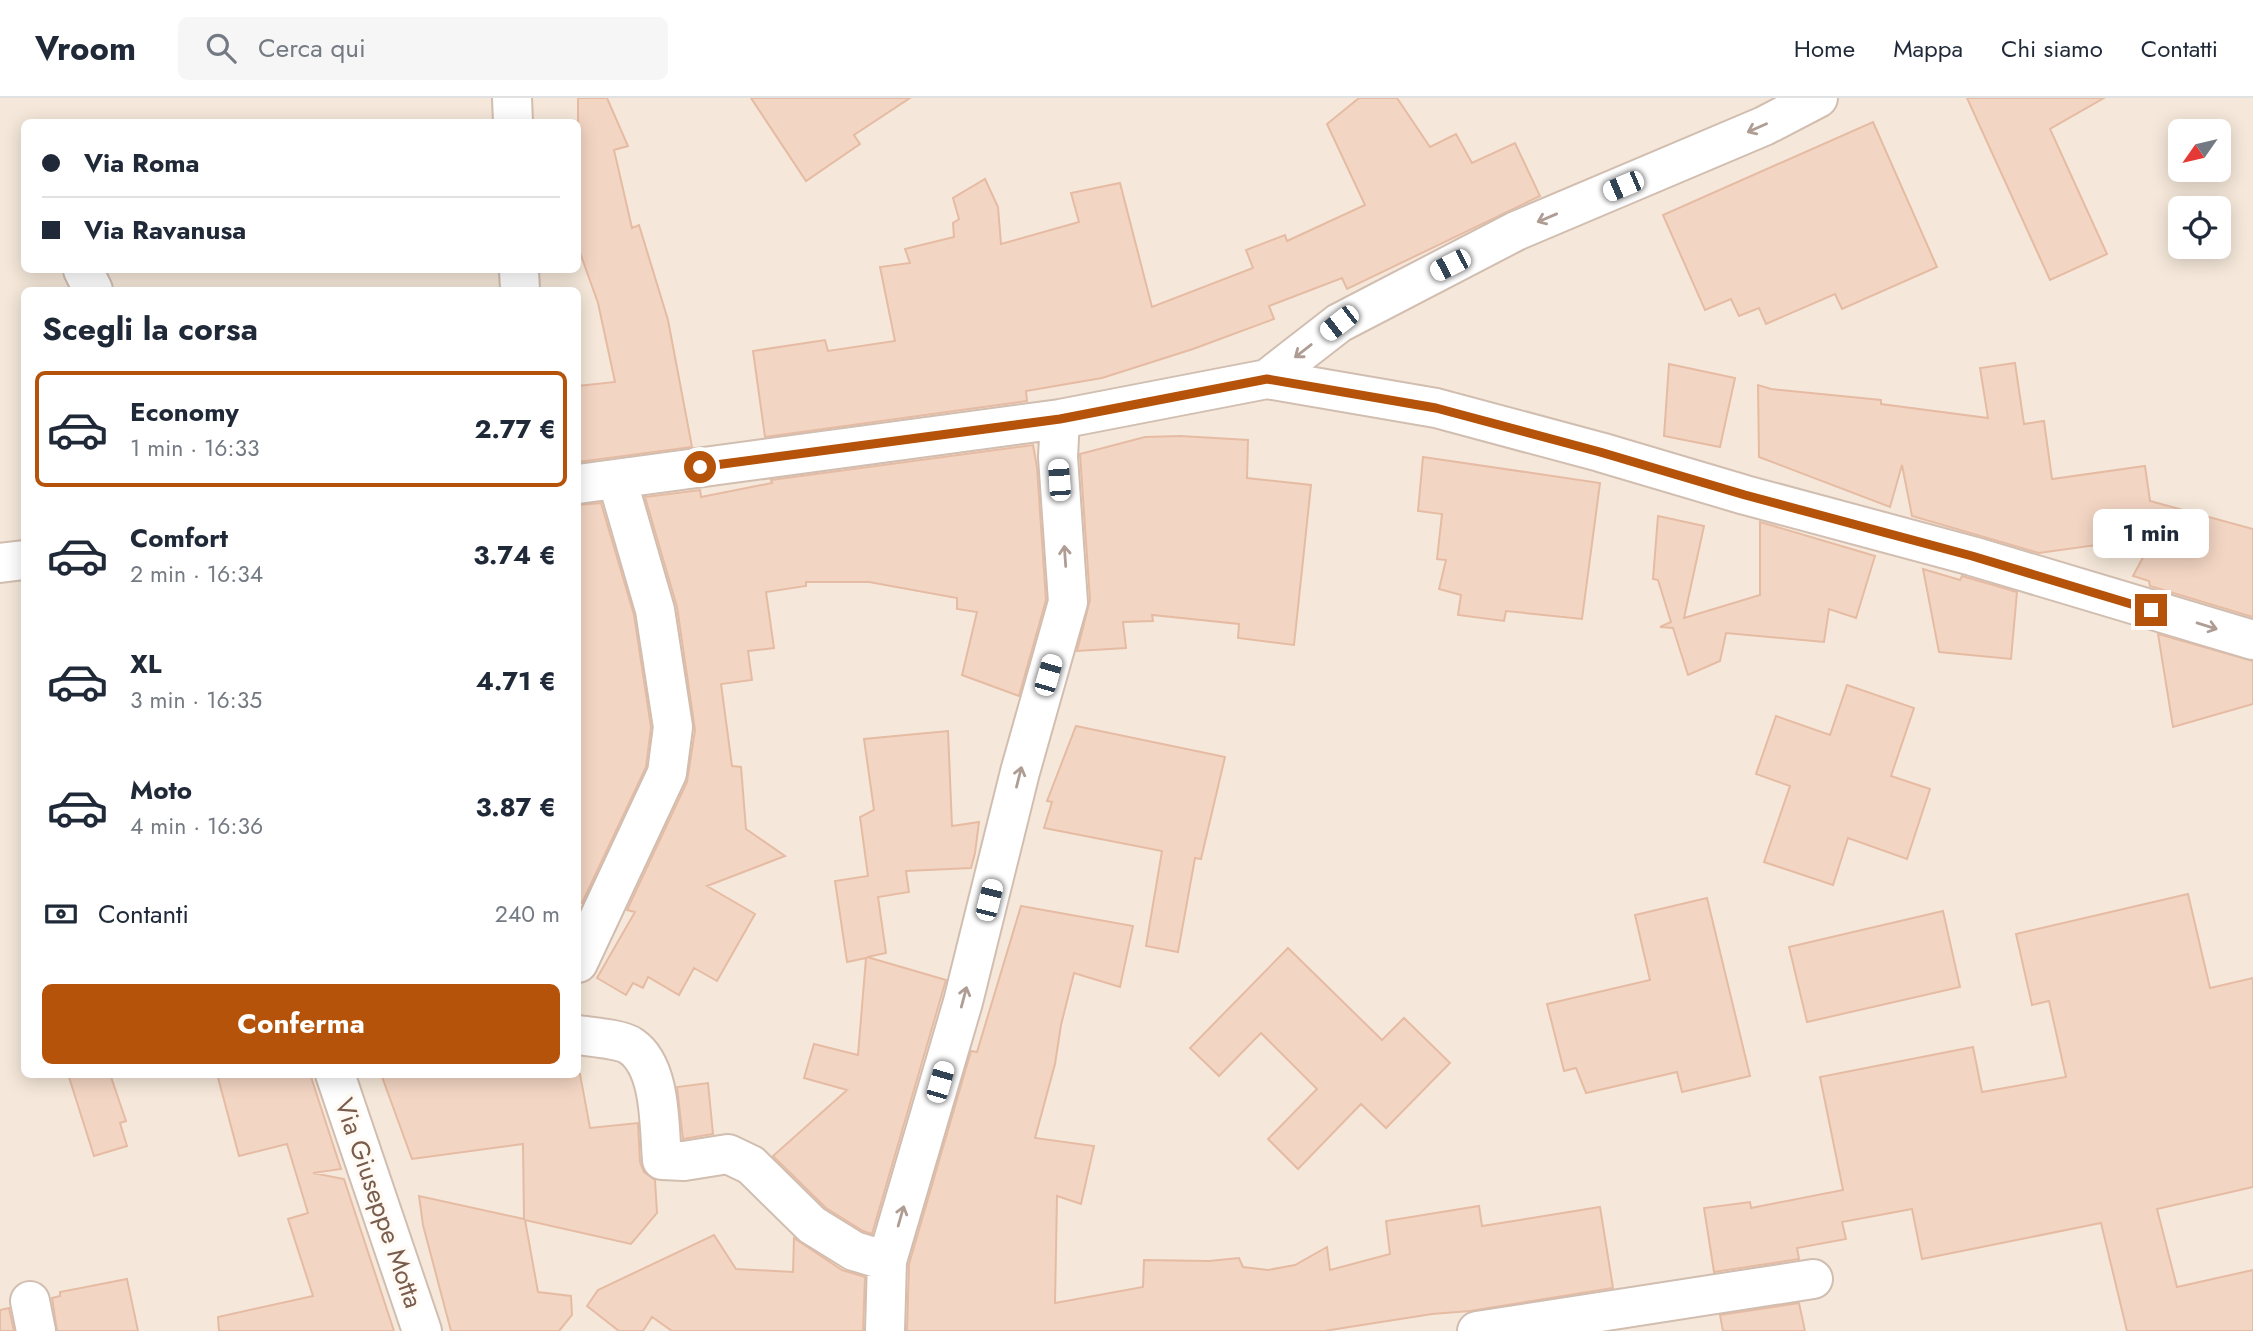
<!DOCTYPE html>
<html lang="it">
<head>
<meta charset="utf-8">
<style>
  body { margin:0; font-family:Jost,sans-serif; background:#f6f6f7; color:#1f2937; height:100vh; display:flex; flex-direction:column; font-size:26px; white-space:nowrap }
  * { box-sizing:border-box; margin:0 }
  p { font-size:23px; color:#747a83 }
  .icon { flex:none; width:38px; height:38px; fill:none; stroke:currentColor; stroke-width:2; stroke-linecap:round; stroke-linejoin:round }
  .map { position:relative; flex:1; overflow:hidden }
  .sheet { position:absolute; left:21px; top:189px; width:560px; height:791px; display:flex; flex-direction:column; background:#fff; border-radius:10px; box-shadow:0 4px 18px #0003 }
  .sheet>* { flex:none }
  .top-card { position:absolute; left:21px; top:21px; width:560px; height:154px; border-radius:10px; box-shadow:0 4px 18px #0003; display:grid; align-content:center; height:154px; padding:0 21px; background:#fff }
  .needle { width:46px; rotate:236deg }
  .tools { position:absolute; left:2168px; top:21px; display:grid; gap:14px }
  .tools a { display:grid; place-items:center; width:63px; height:63px; border-radius:10px; background:#fff; box-shadow:0 4px 18px #0003; font-size:35px }
  .end { position:absolute; width:32px; height:32px; margin:-16px; border:9px solid #b45309; background:#fff; box-shadow:0 0 0 4px #fff }
  .from { border-radius:50% }
  .bubble { position:absolute; height:49px; border-radius:10px; background:#fff; box-shadow:0 4px 18px #0003; font-size:23px; font-weight:700; line-height:49px; text-align:center }
  .car { position:absolute; width:21px; height:42px; margin:-21px -10px; border-radius:9px; box-shadow:0 0 5px 2px #0007; background:linear-gradient(#fff 24%,#345 0 40%,#fff 0 76%,#345 0 86%,#fff 0) }
  .top-card b { display:flex; align-items:center; gap:24px; height:66px; font-size:26px }
  .top-card b+b { border-top:2px solid #e0e1e3 }
  .top-card i { width:18px; height:18px; background:#1f2937 }
  ul { padding:0; list-style:none }
  li { display:flex; align-items:center; gap:21px; height:116px; margin:0 14px 10px; padding:0 7px; border:4px solid transparent; border-radius:10px }
  li div { flex:1 }
  li b { display:block; font-size:26px }
  li em { font-style:normal; font-weight:700 }
  li.on { border-color:#b45309 }
  li>.icon { width:63px; height:63px; stroke-width:1.5 }
  h2 { padding:0 21px; font-size:32px; line-height:84px }
  .pay { display:flex; align-items:center; gap:18px; height:77px; padding:0 21px; font-size:26px }
  .pay p { margin-inline-start:auto }
  .button { display:flex; gap:14px; margin-top:auto; padding:14px 21px }
  .button a { flex:1; height:80px; border-radius:10px; background:#b45309; color:#fff; font-size:28px; font-weight:700; line-height:80px; text-align:center }
  header { display:flex; align-items:center; gap:42px; box-sizing:border-box; height:98px; padding:0 35px; background:#fff; border-bottom:2px solid #e0e1e3 }
  header strong { font-size:33px }
  nav { display:flex; gap:38px; margin-inline-start:auto; font-size:24px }
  .search { width:490px; height:63px; background:#f6f6f7; display:flex; align-items:center; gap:18px; box-sizing:border-box; padding:0 24px; border-radius:10px; color:#747a83; font-size:26px }
  .map>svg:first-child { display:block }
</style>
</head>
<body>
<header>
<strong>Vroom</strong>
<div class="search"><svg class="icon" aria-label="search" viewBox="0 0 24 24"><circle cx="10" cy="10" r="6"/><path d="M15 15l6 6"/></svg>Cerca qui</div>
<nav><a>Home</a><a>Mappa</a><a>Chi siamo</a><a>Contatti</a></nav>
</header>
<div class="map">
<svg width="2253" height="1233" viewBox="0 0 2253 1233">
  <rect width="100%" height="100%" fill="#fdf6ec"/>
  <!-- residential -->
  <path fill="#f5e8da" fill-rule="evenodd" d="M0,0H2253V1233H0ZM24,24H578V172H24ZM2180,33H2219V72H2180ZM2180,110H2219V149H2180ZM24,192H578V976H24Z"/>
  <!-- building -->
  <path fill="#f3d5c3" stroke="#e6bba3" stroke-width="2" d="M578,0H607L628,48L614,52L632,130L639,127L668,222L692,349L578,364V288L615,284L598,205L578,149Z
    M751,0H910L854,37L860,46L806,83Z
    M1359,0H1397L1430,49L1456,36L1472,65L1515,45L1540,98L1347,191L1342,180L1269,208L1274,221L1193,251L1102,280L1026,293L1027,303L765,339L753,253L825,242L828,253L895,243L880,169L910,165L905,151L954,139L953,125L959,121L953,100L985,81L998,109L1001,146L1079,124L1071,95L1120,85L1152,209L1253,170L1246,152L1285,137L1287,143L1365,107L1327,26Z
    M1967,0H2104L2050,31L2107,156L2050,182Z
    M1873,24L1937,169L1842,211L1835,196L1766,226L1759,210L1739,218L1731,201L1705,212L1663,117Z
    M2015,265L2024,326L2044,323L2052,381L2145,368L2150,403L2253,431V519L2150,488L2149,483L2133,478L2154,439L2039,455L1912,418L1902,367L1890,409L1759,359L1758,287L1771,291L1881,302V306L1988,320L1980,270Z
    M1669,266L1735,280L1720,349L1664,338Z
    M1180,338L1248,342L1247,380L1311,387L1294,547L1238,540L1239,526L1152,517L1153,523L1123,524L1126,550L1077,553L1090,502L1080,356L1145,339Z
    M1033,347L1037,369L1046,502L1019,598L962,577L977,514L957,511V500L869,484H806V488L766,494L774,550L748,553L752,582L721,586L732,668L741,669L746,731L785,758L707,788L755,816L717,883L694,870L679,897L648,879L643,890L633,885L626,897L597,880L635,814L627,812L687,684L695,632L677,509L645,399L700,392L701,399L772,385L771,382Z
    M1423,359L1600,385L1582,521L1506,513L1504,523L1458,517L1461,497L1439,491L1446,462L1437,461L1442,416L1418,413Z
    M601,405L634,517L651,629L646,669L582,805L578,804V407Z
    M1658,418L1704,428L1684,520L1760,497V424L1875,458L1856,520L1829,511L1824,544L1726,535L1720,563L1688,577L1673,530L1660,529L1671,524L1658,482L1653,481Z
    M1923,471L1960,482L1962,478L2017,494L2011,561L1939,554Z
    M2158,536L2253,563V606L2173,629Z
    M1847,587L1914,610L1891,678L1930,691L1907,761L1848,740L1833,787L1764,764L1790,688L1756,676L1776,618L1830,637Z
    M1076,628L1225,659L1201,761L1195,760L1178,854L1146,848L1162,753L1044,730L1052,704L1047,703Z
    M948,633L952,728L979,724L975,755L971,770L906,773L909,794L878,799L886,855L867,859L946,882L872,1136L863,1133L826,1110L773,1058L847,992L804,980L814,946L858,957L866,860L847,864L835,783L868,778L860,719L874,712L864,641Z
    M2188,796L2210,890L2253,880V1089L2157,1111L2177,1189L2253,1172V1233H2127L2101,1125L1922,1161L1912,1111L1842,1124L1846,1141L1797,1150L1799,1161L1714,1174L1704,1110L1750,1104L1751,1110L1843,1092L1820,979L1973,949L1982,994L2066,979L2049,903L2032,907L2016,836Z
    M1707,800L1750,978L1682,994L1677,974L1586,995L1576,970L1564,973L1547,906L1650,882L1635,817Z
    M1021,808L1133,828L1120,889L1074,875L1061,927L1055,966L1035,1040L1094,1048L1081,1106L1057,1098L1055,1205L1143,1189L1144,1162L1209,1163L1239,1160L1243,1169L1268,1172L1295,1167L1327,1149L1330,1172L1390,1156L1386,1123L1479,1108L1482,1128L1600,1109L1613,1190L1470,1213L1432,1216L1324,1233H907L909,1166L971,953L977,954Z
    M1943,813L1960,889L1807,924L1789,849Z
    M1288,850L1382,942L1404,920L1450,965L1386,1030L1361,1006L1298,1071L1268,1041L1317,991L1261,935L1219,978L1190,950Z
    M68,976H110L126,1023L120,1025L127,1048L94,1058Z
    M217,976H310L341,1071L313,1075L344,1081L394,1233H219L218,1219L313,1198L288,1121L308,1115L287,1046L239,1058Z
    M381,976H580L590,1030L638,1025L640,1064L644,1074L655,1082L657,1115L631,1146L525,1122L538,1194L571,1198L572,1217L559,1233H451L423,1127L419,1098L524,1121L523,1046L412,1061Z
    M708,985L713,1036L683,1041L677,989Z
    M714,1137L736,1171L793,1174L794,1140L842,1172L865,1179L863,1233H672L652,1219L643,1233H619L587,1208L598,1192Z
    M127,1181L138,1233H57L52,1200L60,1198V1194Z
    M1799,1205L1805,1233H1723L1720,1217Z
    M9,1210L14,1233H0V1212Z"/>
  <g fill="none" stroke-linecap="round" stroke-linejoin="round">
    <!-- minor casing -->
    <g stroke="#d1beb0" stroke-width="42">
      <path id="minor" d="M512,0L513,24
        M83,172L93,192
        M519,172L520,192
        M1267,281L1339,225L1516,133L1764,28L1818,0
        M578,386L1060,321L1267,281L1436,310L1600,354L1745,397L1972,458L2253,542
        M0,465L24,462
        M578,865L667,675L673,629L655,512L617,381
        M578,937C591,939 621,941 631,948C662,969 659,1029 662,1062L684,1063L728,1056L751,1067L812,1127L854,1153L887,1163
        M335,976L422,1233
        M30,1203L36,1233
        M885,1233L887,1163L963,904L1020,674L1068,504L1058,359L1060,321
        M1477,1233L1813,1181"/>
    </g>
    <!-- minor -->
    <use href="#minor" stroke="#fff" stroke-width="38"/>
  </g>
  <!-- one-way arrows -->
  <defs><path id="oneway-shaft" d="M-6 0H5M1.5-3L5.5 0L1.5 3" fill="none" stroke-width="1.6" stroke-linecap="round" stroke-linejoin="round" transform="scale(1.75)"/></defs>
  <g stroke="#af9d94">
    <use href="#oneway-shaft" transform="translate(1757 30) rotate(156)"/>
    <use href="#oneway-shaft" transform="translate(1547 120) rotate(157)"/>
    <use href="#oneway-shaft" transform="translate(1303 253) rotate(142)"/>
    <use href="#oneway-shaft" transform="translate(1065 458) rotate(-94)"/>
    <use href="#oneway-shaft" transform="translate(2207 528) rotate(17)"/>
    <use href="#oneway-shaft" transform="translate(1019 679) rotate(-76)"/>
    <use href="#oneway-shaft" transform="translate(964 899) rotate(-75)"/>
    <use href="#oneway-shaft" transform="translate(901 1118) rotate(-74)"/>
  </g>
  <g fill="none" stroke-linecap="round" stroke-linejoin="round">
    <!-- route -->
    <path stroke="#b45309" stroke-width="9" d="M700,369L1060,321L1267,281L1436,310L1600,354L1745,397L1972,458L2151,512"/>
  </g>
  <g text-anchor="middle" dominant-baseline="central" stroke-width="7" stroke-linejoin="round" paint-order="stroke">
    <!-- street labels -->
    <g font-size="26" fill="#7a5c4d" stroke="#fffaf3">
      <text transform="translate(379 1105) rotate(71)">Via Giuseppe Motta</text>
    </g>
  </g>
</svg>
<div class="tools">
<a><svg class="needle" viewBox="-14 -14 28 28"><path d="M0-13l5 13h-10z" fill="#e53935"/><path d="M0 13l5-13h-10z" fill="#747a83"/></svg></a>
<a><svg class="icon" aria-label="locate" viewBox="0 0 24 24"><circle cx="12" cy="12" r="6"/><path d="M12 2v4M12 18v4M2 12h4M18 12h4"/></svg></a>
</div>
<i class="end from" style="left:700px;top:369px"></i>
<i class="end" style="left:2151px;top:512px"></i>
<div class="bubble" style="left:2093px;top:411px;width:116px">1 min</div>
<i class="car" style="left:1623px;top:88px;rotate:247deg"></i>
<i class="car" style="left:1450px;top:167px;rotate:243deg"></i>
<i class="car" style="left:1339px;top:225px;rotate:232deg"></i>
<i class="car" style="left:1059px;top:382px;rotate:356deg"></i>
<i class="car" style="left:1048px;top:577px;rotate:16deg"></i>
<i class="car" style="left:989px;top:802px;rotate:14deg"></i>
<i class="car" style="left:940px;top:984px;rotate:16deg"></i>
<div class="top-card">
<b><i class="from"></i>Via Roma</b>
<b><i></i>Via Ravanusa</b>
</div>
<section class="sheet">
<h2>Scegli la corsa</h2>
<ul>
<li class="on"><svg class="icon" aria-label="car" viewBox="0 0 24 24"><path d="M5 17H2v-5l4-1 3-4h7l3 4 3 1v5h-3M9 17h6M6 11h13"/><circle cx="7" cy="17" r="2"/><circle cx="17" cy="17" r="2"/></svg><div><b>Economy</b><p>1 min · 16:33</p></div><em>2.77 €</em></li>
<li><svg class="icon" aria-label="car" viewBox="0 0 24 24"><path d="M5 17H2v-5l4-1 3-4h7l3 4 3 1v5h-3M9 17h6M6 11h13"/><circle cx="7" cy="17" r="2"/><circle cx="17" cy="17" r="2"/></svg><div><b>Comfort</b><p>2 min · 16:34</p></div><em>3.74 €</em></li>
<li><svg class="icon" aria-label="car" viewBox="0 0 24 24"><path d="M5 17H2v-5l4-1 3-4h7l3 4 3 1v5h-3M9 17h6M6 11h13"/><circle cx="7" cy="17" r="2"/><circle cx="17" cy="17" r="2"/></svg><div><b>XL</b><p>3 min · 16:35</p></div><em>4.71 €</em></li>
<li><svg class="icon" aria-label="car" viewBox="0 0 24 24"><path d="M5 17H2v-5l4-1 3-4h7l3 4 3 1v5h-3M9 17h6M6 11h13"/><circle cx="7" cy="17" r="2"/><circle cx="17" cy="17" r="2"/></svg><div><b>Moto</b><p>4 min · 16:36</p></div><em>3.87 €</em></li>
</ul>
<div class="pay"><svg class="icon" aria-label="cash" viewBox="0 0 24 24"><path d="M3 7h18v10H3z"/><circle cx="12" cy="12" r="2"/></svg>Contanti<p>240 m</p></div>
<div class="button"><a>Conferma</a></div>
</section>
</div>
</body>
</html>
